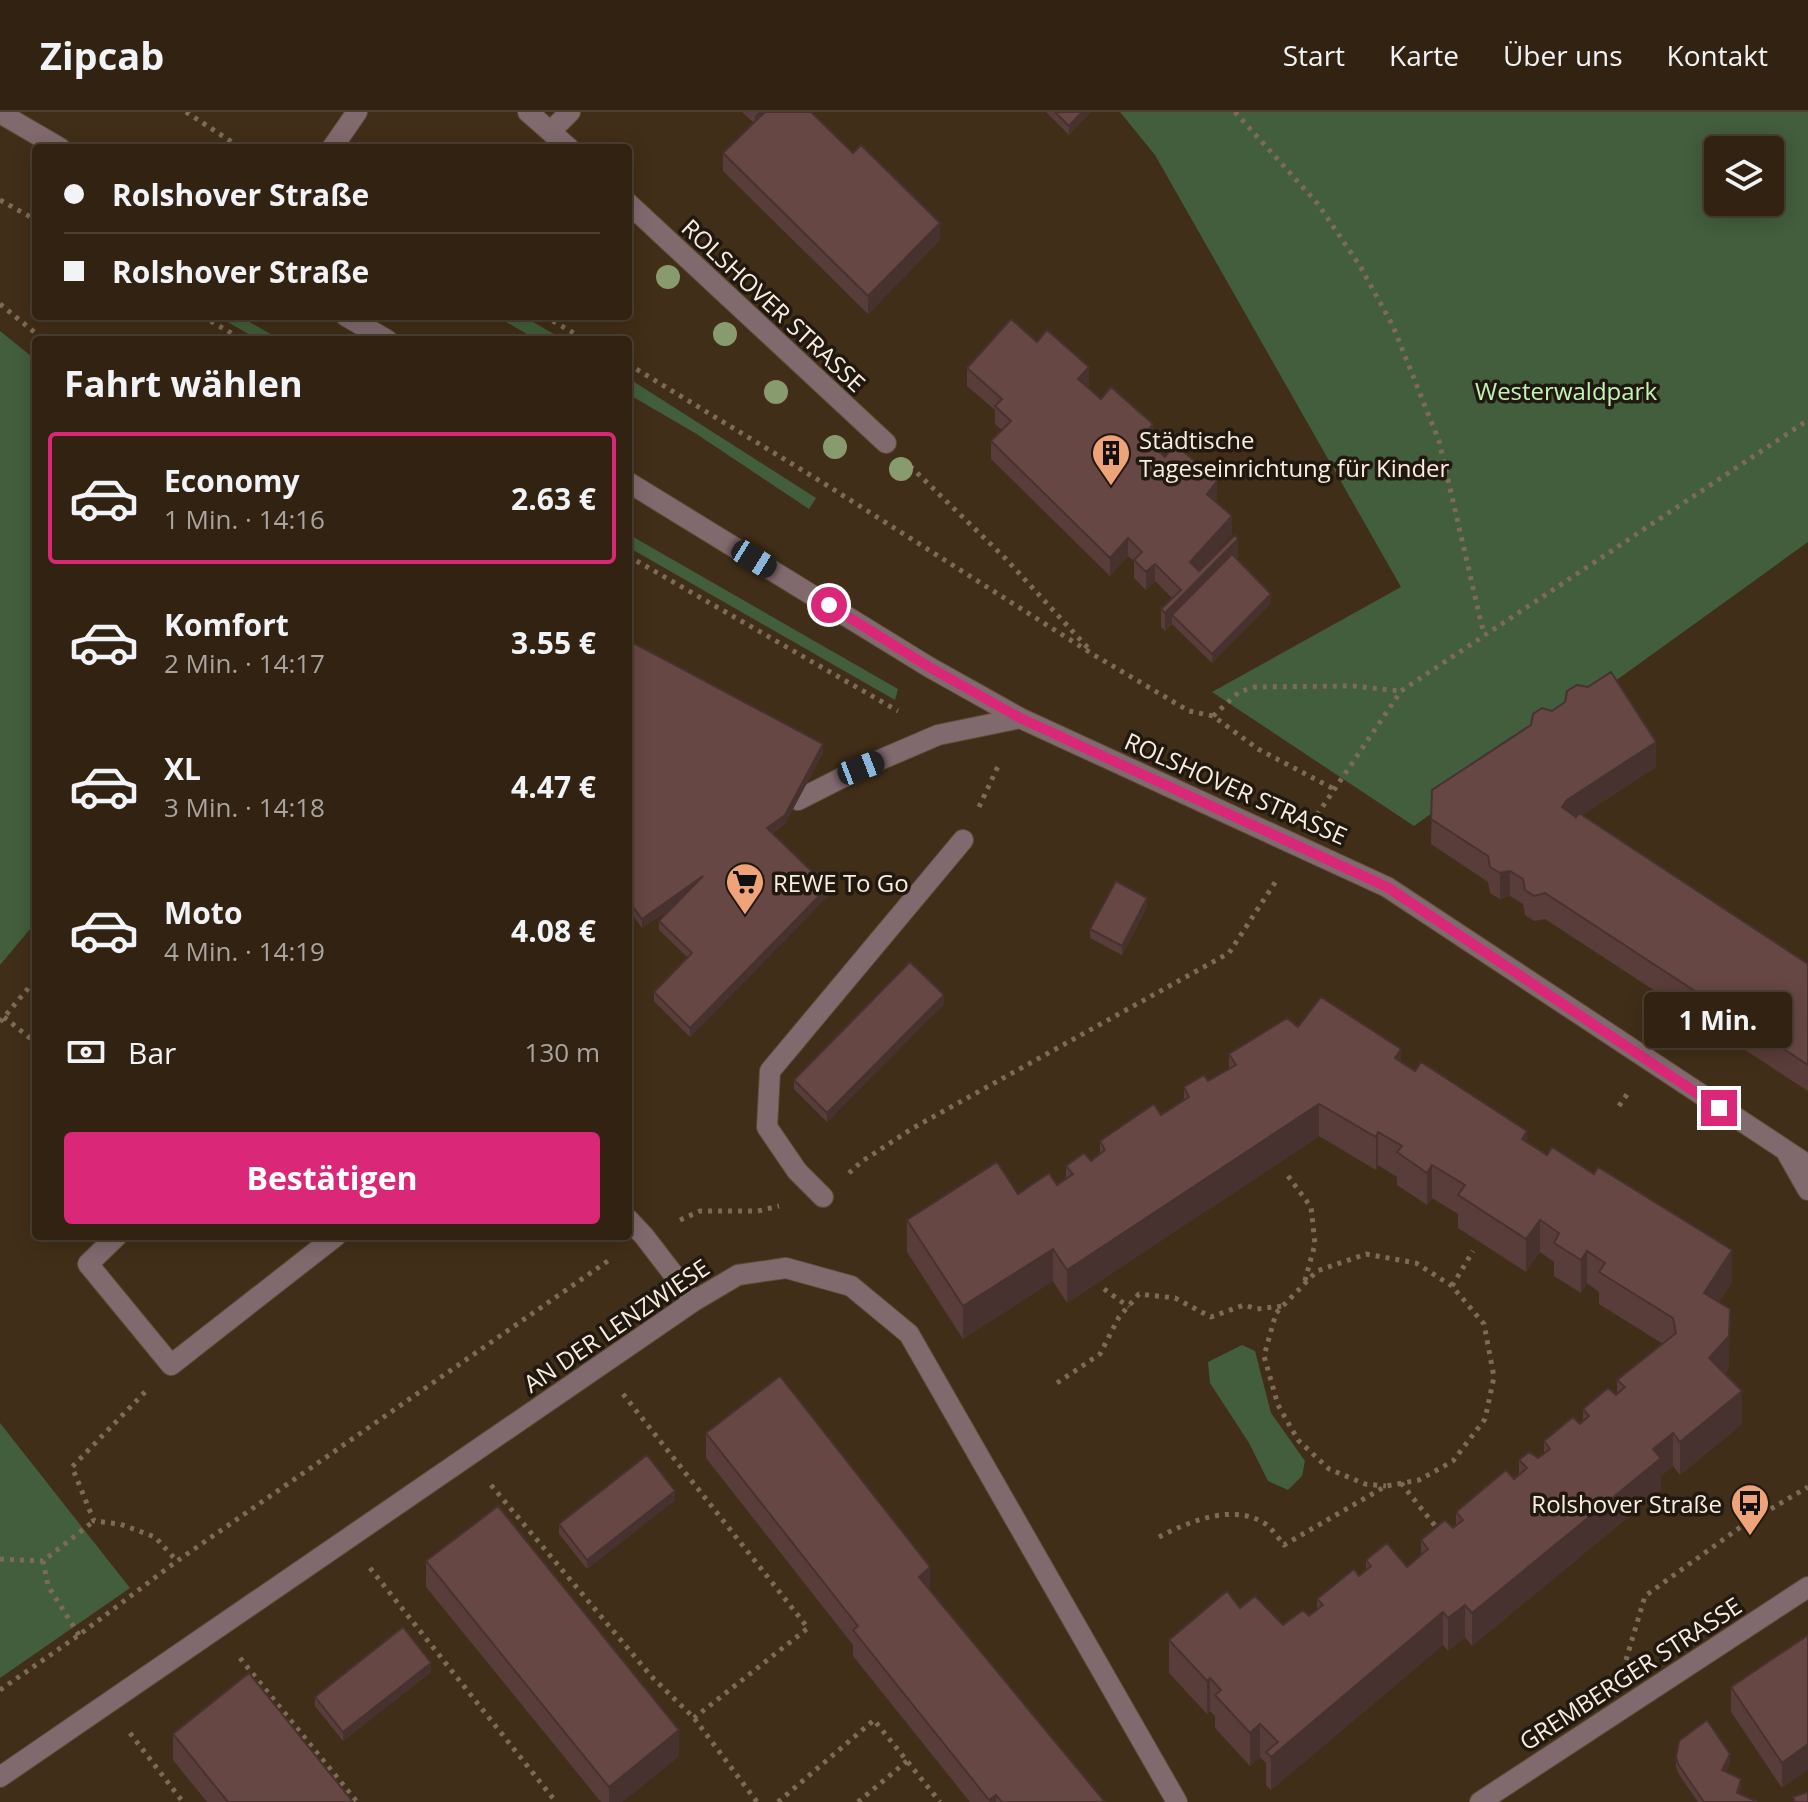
<!DOCTYPE html>
<html lang="de">
<head>
<meta charset="utf-8">
<style>
  body { margin:0; font-family:"Open Sans",sans-serif; background:#3d2f20; color:#f1f3f6; height:100vh; display:flex; flex-direction:column; font-size:30px; white-space:nowrap }
  * { box-sizing:border-box; margin:0 }
  p { font-size:26px; color:#a8a49f }
  .icon { flex:none; width:44px; height:44px; fill:none; stroke:currentColor; stroke-width:2; stroke-linecap:round; stroke-linejoin:round }
  .map { position:relative; flex:1; overflow:hidden }
  .side { position:absolute; left:32px; top:224px; width:600px; height:904px; display:flex; flex-direction:column; background:#312212; border-radius:8px; box-shadow:0 4px 20px #0003,0 0 0 2px #4c3f32 }
  .side>* { flex:none }
  .top-card { position:absolute; left:32px; top:32px; width:600px; height:176px; border-radius:8px; box-shadow:0 4px 20px #0003,0 0 0 2px #4c3f32; display:grid; align-content:center; height:176px; padding:0 32px; background:#312212 }
  .controls { position:absolute; left:1704px; top:24px; display:grid; gap:16px }
  .controls a { display:grid; place-items:center; width:80px; height:80px; border-radius:8px; background:#312212; box-shadow:0 4px 20px #0003,0 0 0 2px #4c3f32; font-size:40px }
  .end { position:absolute; width:36px; height:36px; margin:-18px; border:10px solid #db2777; background:#fff; box-shadow:0 0 0 4px #fff }
  .from { border-radius:50% }
  .bubble { position:absolute; height:56px; border-radius:8px; background:#312212; box-shadow:0 4px 20px #0003,0 0 0 2px #4c3f32; font-size:26px; font-weight:700; line-height:56px; text-align:center }
  .car { position:absolute; width:24px; height:48px; margin:-24px -12px; border-radius:10px; box-shadow:0 0 6px 2px #0007; background:linear-gradient(#222 24%,#8ab4d8 0 40%,#222 0 76%,#8ab4d8 0 86%,#222 0) }
  .top-card b { display:flex; align-items:center; gap:28px; height:76px; font-size:30px }
  .top-card b+b { border-top:2px solid #4c3f32 }
  .top-card i { width:20px; height:20px; background:#f1f3f6 }
  ul { padding:0; list-style:none }
  li { display:flex; align-items:center; gap:24px; height:132px; margin:0 16px 12px; padding:0 16px; border:4px solid transparent; border-radius:8px }
  li div { flex:1 }
  li b { display:block; font-size:30px }
  li em { font-style:normal; font-weight:700 }
  li.on { border-color:#db2777 }
  li>.icon { width:72px; height:72px; stroke-width:1.5 }
  h2 { padding:0 32px; font-size:36px; line-height:96px }
  .pay { display:flex; align-items:center; gap:20px; height:88px; padding:0 32px; font-size:30px }
  .pay p { margin-inline-start:auto }
  .action { display:flex; gap:16px; margin-top:auto; padding:16px 32px }
  .action a { flex:1; height:92px; border-radius:8px; background:#db2777; color:#fff; font-size:32px; font-weight:700; line-height:92px; text-align:center }
  header { display:flex; align-items:center; gap:48px; box-sizing:border-box; height:112px; padding:0 40px; background:#312212; border-bottom:2px solid #4c3f32 }
  header strong { font-size:38px }
  nav { display:flex; gap:44px; margin-inline-start:auto; font-size:28px }
  .map>svg:first-child { display:block }
</style>
</head>
<body>
<header>
<strong>Zipcab</strong>
<nav><a>Start</a><a>Karte</a><a>Über uns</a><a>Kontakt</a></nav>
</header>
<div class="map">
<svg width="1808" height="1690" viewBox="0 0 1808 1690">
  <rect width="100%" height="100%" fill="#412e18"/>
  <!-- green -->
  <path fill="#425e3c" fill-rule="evenodd" d="M1120,0H1808V430L1414,714L1212,580L1401,475L1155,43ZM1718,38H1770V90H1718Z
    M217,204H239L281,228H259Z
    M496,204H523L564,228H537Z
    M0,219L36,248V810L0,853Z
    M628,266L816,386L809,397L695,321L628,282Z
    M628,422L898,577L895,588L628,435Z
    M1242,1233L1255,1239L1271,1301L1305,1349L1302,1364L1288,1378L1268,1369L1249,1331L1210,1271L1208,1250Z
    M0,1311L130,1476L0,1566Z"/>
  <g fill="none" stroke-linecap="round" stroke-linejoin="round">
    <!-- minor casing -->
    <g stroke="#5f4d38" stroke-width="22">
      <path id="minor" d="M528,0L569,36
        M0,1L60,36
        M551,19L570,0
        M332,36L357,0
        M628,91L886,331
        M346,204L387,228
        M628,370L929,555L1020,606L1387,775L1808,1053
        M798,688L861,656L938,623L1020,606
        M1787,1041L1808,1078
        M823,1085L797,1059L767,1015L770,959L963,728
        M628,1107L644,1124L694,1189
        M117,1124L88,1152L171,1253L336,1124
        M0,1665L694,1189L738,1163L786,1156L851,1174L909,1222L1177,1690
        M1480,1690L1808,1475"/>
    </g>
    <!-- path -->
    <path stroke="#7d6b58" stroke-width="5" stroke-dasharray="4 6" stroke-linecap="butt" d="M186,0L241,36
      M1235,0L1318,92L1360,154L1393,214L1439,329L1484,523
      M0,88L36,108
      M0,192L44,228
      M202,204L243,228
      M544,204L586,228
      M628,252L825,372L1094,543L1189,599L1213,604L1258,637L1334,677
      M910,354L1005,446L1088,536
      M628,444L898,599
      M1213,604L1239,580L1254,575L1353,574L1400,579
      M979,695L1000,650
      M1317,703L1401,579L1808,308
      M4,905L36,931
      M0,910L36,867
      M1619,994L1630,978
      M849,1061L861,1050L913,1016L1229,841L1278,766
      M1288,1064L1311,1095L1315,1132L1304,1172
      M680,1108L700,1099H758L779,1094
      M1452,1174L1473,1139
      M1104,1177L1129,1195
      M1057,1271L1100,1242L1119,1205L1139,1182L1175,1186L1211,1205L1244,1193L1257,1197L1283,1194
      M145,1280L72,1355L94,1409L120,1412L155,1425L177,1449
      M623,1282L808,1516L694,1606
      M1401,1371L1440,1420
      M491,1373L651,1564L694,1606L757,1690
      M1159,1425C1190,1409 1235,1390 1267,1413C1273,1418 1279,1427 1284,1433L1386,1374L1419,1368L1453,1349L1485,1307L1494,1265L1484,1212L1452,1174L1416,1151L1366,1142L1317,1159L1276,1201L1264,1244L1278,1293L1298,1328L1329,1357L1365,1372L1386,1374
      M0,1447L43,1449
      M370,1456L556,1690
      M79,1523L48,1474L43,1449L94,1409
      M240,1546L357,1690
      M1626,1548L1645,1484L1742,1414L1808,1375
      M0,1578L79,1523L177,1449L612,1146
      M130,1621L183,1690
      M778,1690L874,1608L940,1690
      M858,1690L907,1649"/>
    <!-- minor -->
    <use href="#minor" stroke="#816a6e" stroke-width="20"/>
  </g>
  <!-- trees -->
  <g fill="#889b6f">
    <circle cx="668" cy="165" r="12"/>
    <circle cx="725" cy="222" r="12"/>
    <circle cx="776" cy="280" r="12"/>
    <circle cx="835" cy="335" r="12"/>
    <circle cx="901" cy="357" r="12"/>
  </g>
  <!-- wall -->
  <path fill="#593d3a" d="M742,0H811L940,128L868,202L723,59V41L754,11Z
    M1046,0H1091L1069,23Z
    M1037,230L1089,273L1087,275L1153,330L1151,332L1165,345L1217,387L1215,390L1232,422L1199,459L1238,444L1236,447L1271,491L1212,551L1172,512L1165,519L1161,515V497L1172,486L1155,469L1146,478L1134,466V449L1128,444L1110,464L991,347V329L1002,318L995,312V298L967,274V256Z
    M628,528L823,641L785,712L773,721L828,784L690,925L654,889V880L688,846L659,818V809L674,794L642,816L628,797Z
    M1656,655L1582,703L1808,852V979L1545,807L1534,809L1525,803L1523,792L1510,784L1500,787L1490,781L1488,770L1431,732L1432,678Z
    M1147,795L1122,843L1090,826V817Z
    M944,892L827,1010L794,977V968Z
    M1298,915L1401,950L1527,1031L1732,1170L1719,1190L1729,1256L1725,1262L1742,1312L1680,1363L1673,1354L1661,1364V1378L1472,1534L1465,1525L1448,1539L1443,1533L1271,1678L1266,1673V1651L1260,1645L1250,1654L1215,1616V1604L1210,1599L1207,1602L1169,1561V1528L1240,1496L1283,1513L1309,1504L1317,1498V1487L1359,1464L1366,1459V1448L1407,1455L1421,1443V1428L1453,1416L1456,1414V1400L1514,1367L1519,1363V1348L1538,1346L1544,1342V1329L1580,1312L1583,1309V1297L1616,1283L1617,1281V1268L1663,1232L1599,1192V1180L1587,1171L1581,1181L1554,1164V1150L1540,1140L1526,1160L1458,1116V1102L1432,1086L1427,1093L1397,1073V1065L1378,1053L1376,1058L1319,1024L1067,1191L1053,1169L963,1227L907,1140V1108L1057,1073L1066,1066V1054L1091,1049L1100,1042V1029L1161,1003L1184,989V975L1208,969L1229,957V942Z
    M706,1321L930,1478L1105,1690H970L853,1544V1533L706,1346Z
    M675,1388L587,1457L559,1422V1412Z
    M426,1449L679,1644L622,1690H601L426,1475Z
    M1808,1523L1782,1676L1731,1600V1575Z
    M431,1560L343,1629L315,1594V1585Z
    M173,1622L353,1690H207L173,1648Z
    M1676,1645L1730,1651L1726,1659L1741,1676L1739,1682L1756,1690H1698L1678,1661L1676,1654Z"/>
  <!-- shaded-wall -->
  <path fill="#48322f" d="M759,0H767L755,13V4Z
    M1082,0H1091L1069,23V14Z
    M940,111V128L868,202V184Z
    M1089,255V273L1078,285V267Z
    M1153,312V330L1143,342V325Z
    M1217,369V387L1207,400V382Z
    M1232,404V422L1190,468V450Z
    M1128,426V444L1110,464V446Z
    M1238,427V444L1177,507L1172,503V512L1165,519V501Z
    M1155,452V469L1146,478V460Z
    M1271,482V491L1212,551V542Z
    M1656,630V655L1567,713L1562,695L1567,688Z
    M823,632V641L785,712L767,725V716Z
    M1510,759V784L1500,787V761Z
    M703,764V773L642,816V807Z
    M828,775V784L690,925V916Z
    M1147,786V795L1122,843V834Z
    M944,883V892L827,1010V1001Z
    M1401,937V970L1395,946Z
    M1319,992V1024L1067,1191V1158Z
    M1527,1019V1052L1522,1027Z
    M1378,1020V1053L1376,1058V1025Z
    M1432,1053V1086L1427,1093V1061Z
    M1540,1108V1140L1526,1160V1127Z
    M1053,1137V1169L963,1227V1194Z
    M1732,1138V1170L1704,1214V1181Z
    M1587,1139V1171L1581,1181V1148Z
    M1730,1197L1729,1256L1709,1279V1246Z
    M1742,1279V1312L1680,1363V1330Z
    M1673,1321V1354L1661,1364V1378L1472,1534V1501L1653,1337Z
    M675,1379V1388L587,1457V1448Z
    M930,1455V1481L919,1465Z
    M1465,1493V1525L1448,1539V1506Z
    M1443,1500V1533L1271,1678V1645Z
    M431,1551V1560L343,1629V1620Z
    M1210,1566V1599L1207,1602V1569Z
    M1260,1612V1645L1250,1654V1621Z
    M679,1618V1644L622,1690H609V1675Z
    M1808,1632V1658L1782,1676V1651Z
    M1730,1642V1651L1722,1667V1658Z
    M1741,1667V1676L1737,1690V1681Z
    M996,1683V1690H989V1688Z"/>
  <!-- building -->
  <path fill="#674743" stroke="#48322f" stroke-width="2" d="M765,0H811L853,41L861,33L940,111L868,184L723,41Z
    M1055,0H1082L1069,14Z
    M1011,207L1037,230L1047,218L1089,255L1078,267L1101,287L1111,275L1153,312L1143,325L1165,345L1175,332L1217,369L1207,382L1232,404L1190,450L1199,459L1235,423L1238,427L1165,501L1161,497L1181,478L1155,452L1146,460L1134,448L1142,440L1128,426L1110,446L991,329L1011,309L995,294L1002,287L967,256Z
    M1232,442L1271,482L1212,542L1172,503Z
    M628,528L823,632L785,703L767,716L828,775L690,916L654,880L692,841L659,809L703,764L642,807L628,788Z
    M1611,560L1656,630L1567,688L1562,695L1576,705L1579,701L1808,852V953L1545,781L1534,784L1525,778L1523,767L1510,759L1500,761L1490,755L1488,744L1431,707L1432,678L1531,613L1533,602L1542,596L1552,599L1565,590L1567,579L1577,573L1588,575Z
    M1116,769L1147,786L1122,834L1090,817Z
    M910,850L944,883L827,1001L794,968Z
    M1321,885L1401,937L1395,946L1415,959L1421,950L1527,1019L1522,1027L1547,1043L1552,1035L1594,1062L1598,1055L1732,1138L1704,1181L1730,1197L1729,1224L1709,1246L1742,1279L1680,1330L1673,1321L1653,1337L1661,1346L1472,1501L1465,1493L1448,1506L1443,1500L1271,1645L1266,1640L1278,1630L1260,1612L1250,1621L1215,1583L1221,1578L1210,1566L1207,1569L1169,1528L1227,1479L1240,1496L1255,1484L1283,1513L1303,1498L1309,1504L1323,1493L1317,1487L1354,1457L1359,1464L1371,1454L1366,1448L1387,1431L1407,1455L1428,1437L1421,1428L1445,1408L1453,1416L1463,1408L1456,1400L1506,1358L1514,1367L1527,1356L1519,1348L1529,1340L1538,1346L1550,1337L1544,1329L1573,1305L1580,1312L1589,1304L1583,1297L1608,1276L1616,1283L1625,1275L1617,1268L1676,1221L1673,1206L1599,1160L1605,1151L1587,1139L1581,1148L1554,1131L1559,1121L1540,1108L1526,1127L1458,1083L1465,1073L1432,1053L1427,1061L1397,1040L1402,1034L1378,1020L1376,1025L1319,992L1067,1158L1053,1137L963,1194L907,1108L997,1050L1018,1082L1049,1061L1057,1073L1073,1062L1066,1054L1084,1041L1091,1049L1105,1038L1100,1029L1154,992L1161,1003L1189,985L1184,975L1204,963L1208,969L1236,953L1229,942L1287,906L1298,915Z
    M780,1264L930,1455L919,1465L1105,1690H1002L996,1683L989,1688L853,1518L858,1514L706,1321Z
    M647,1343L675,1379L587,1448L559,1412Z
    M498,1394L679,1618L609,1675L426,1449Z
    M403,1515L431,1551L343,1620L315,1585Z
    M1808,1523V1632L1782,1651L1731,1575Z
    M249,1561L353,1690H228L173,1622Z
    M1707,1608L1730,1642L1722,1658L1741,1667L1737,1681L1756,1689V1690H1704L1678,1652L1676,1645L1679,1629Z
    M1808,1680V1690H1795L1793,1685Z"/>
  <g fill="none" stroke-linecap="round" stroke-linejoin="round">
    <!-- route -->
    <path stroke="#db2777" stroke-width="10" d="M829,493L929,555L1020,606L1387,775L1719,996"/>
  </g>
  <!-- icons -->
  <defs>
    <g id="building-pin" transform="scale(2)"><path d="M0 17L-7.5 6A9.5 9.5 0 1 1 7.5 6Z" fill="#efa378" stroke="#21180f"/><path d="M-4-6H4V6H1V3H-1V6H-4ZM-2.5-4.3h1.7v1.8h-1.7ZM.8-4.3h1.7v1.8H.8ZM-2.5-1h1.7V.8h-1.7ZM.8-1h1.7V.8H.8Z" fill="#111"/></g>
    <g id="supermarket-pin" transform="scale(2)"><path d="M0 17L-7.5 6A9.5 9.5 0 1 1 7.5 6Z" fill="#efa378" stroke="#21180f"/><path d="M-6-5.5h2.5l.6 2H6L4.5 2H-2.5L-4.4-4H-6ZM-1.5 3.2a1.3 1.3 0 1 0 .1 0ZM3 3.2a1.3 1.3 0 1 0 .1 0Z" fill="#111"/></g>
    <g id="bus-pin" transform="scale(2)"><path d="M0 17L-7.5 6A9.5 9.5 0 1 1 7.5 6Z" fill="#efa378" stroke="#21180f"/><path d="M-5-6H5V4H4V6H2V4H-2V6H-4V4H-5ZM-3.5-4V0h7V-4ZM-3.5 1.2v1.5H-2V1.2ZM2 1.2v1.5H3.5V1.2Z" fill="#111"/></g>
  </defs>
  <g fill-rule="evenodd">
    <use href="#building-pin" x="1111" y="341"/>
    <use href="#supermarket-pin" x="745" y="770"/>
    <use href="#bus-pin" x="1750" y="1391"/>
  </g>
  <g text-anchor="middle" dominant-baseline="central" stroke-width="7" stroke-linejoin="round" paint-order="stroke">
    <!-- street labels -->
    <g font-size="24" fill="#faede0" stroke="#21180f">
      <text transform="translate(774 193) rotate(43)">ROLSHOVER STRASSE</text>
      <text transform="translate(1236 676) rotate(24)">ROLSHOVER STRASSE</text>
      <text transform="translate(616 1213) rotate(-34)">AN DER LENZWIESE</text>
      <text transform="translate(1630 1561) rotate(-33)">GREMBERGER STRASSE</text>
    </g>
    <!-- park labels -->
    <g font-size="24" fill="#c2f4b7" stroke="#21180f">
      <text x="1566" y="278">Westerwaldpark</text>
    </g>
    <!-- poi labels -->
    <g font-size="24" fill="#faede0" stroke="#21180f" text-anchor="start">
      <text x="1139" y="327">Städtische<tspan x="1139" dy="28">Tageseinrichtung für Kinder</tspan></text>
      <text x="773" y="770">REWE To Go</text>
      <text x="1722" y="1391" text-anchor="end">Rolshover Straße</text>
    </g>
  </g>
</svg>
<div class="controls">
<a><svg class="icon" aria-label="layers" viewBox="0 0 24 24"><path d="M12 4l9 5-9 5-9-5zM3 14l9 5 9-5"/></svg></a>
</div>
<i class="end from" style="left:829px;top:493px"></i>
<i class="end" style="left:1719px;top:996px"></i>
<div class="bubble" style="left:1644px;top:880px;width:148px">1 Min.</div>
<i class="car" style="left:754px;top:447px;rotate:122deg"></i>
<i class="car" style="left:861px;top:656px;rotate:69deg"></i>
<div class="top-card">
<b><i class="from"></i>Rolshover Straße</b>
<b><i></i>Rolshover Straße</b>
</div>
<section class="side">
<h2>Fahrt wählen</h2>
<ul>
<li class="on"><svg class="icon" aria-label="car" viewBox="0 0 24 24"><path d="M5 17H2v-5l4-1 3-4h7l3 4 3 1v5h-3M9 17h6M6 11h13"/><circle cx="7" cy="17" r="2"/><circle cx="17" cy="17" r="2"/></svg><div><b>Economy</b><p>1 Min. · 14:16</p></div><em>2.63 €</em></li>
<li><svg class="icon" aria-label="car" viewBox="0 0 24 24"><path d="M5 17H2v-5l4-1 3-4h7l3 4 3 1v5h-3M9 17h6M6 11h13"/><circle cx="7" cy="17" r="2"/><circle cx="17" cy="17" r="2"/></svg><div><b>Komfort</b><p>2 Min. · 14:17</p></div><em>3.55 €</em></li>
<li><svg class="icon" aria-label="car" viewBox="0 0 24 24"><path d="M5 17H2v-5l4-1 3-4h7l3 4 3 1v5h-3M9 17h6M6 11h13"/><circle cx="7" cy="17" r="2"/><circle cx="17" cy="17" r="2"/></svg><div><b>XL</b><p>3 Min. · 14:18</p></div><em>4.47 €</em></li>
<li><svg class="icon" aria-label="car" viewBox="0 0 24 24"><path d="M5 17H2v-5l4-1 3-4h7l3 4 3 1v5h-3M9 17h6M6 11h13"/><circle cx="7" cy="17" r="2"/><circle cx="17" cy="17" r="2"/></svg><div><b>Moto</b><p>4 Min. · 14:19</p></div><em>4.08 €</em></li>
</ul>
<div class="pay"><svg class="icon" aria-label="cash" viewBox="0 0 24 24"><path d="M3 7h18v10H3z"/><circle cx="12" cy="12" r="2"/></svg>Bar<p>130 m</p></div>
<div class="action"><a>Bestätigen</a></div>
</section>
</div>
</body>
</html>
